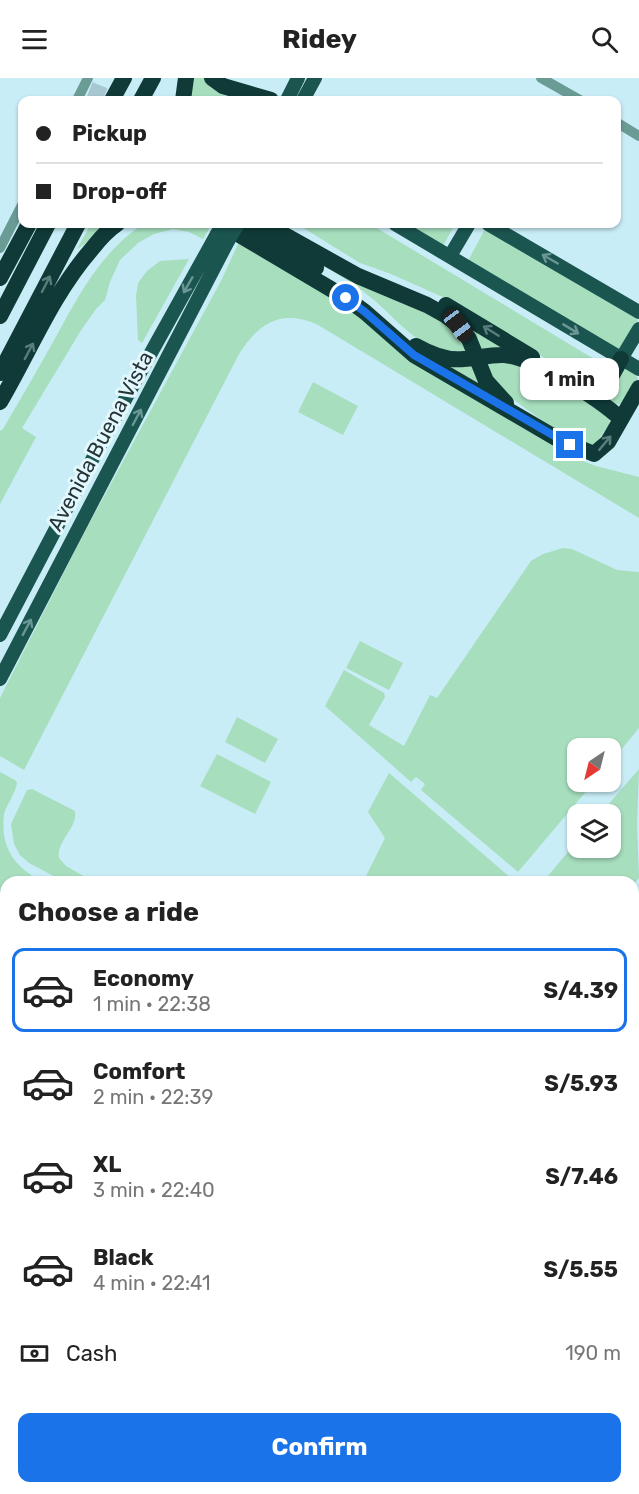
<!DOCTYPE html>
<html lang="en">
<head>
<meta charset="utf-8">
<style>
  body { margin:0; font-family:Rubik,sans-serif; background:#f6f6f6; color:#222; height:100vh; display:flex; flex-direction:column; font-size:22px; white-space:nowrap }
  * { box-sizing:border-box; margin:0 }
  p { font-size:20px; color:#767676 }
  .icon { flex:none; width:33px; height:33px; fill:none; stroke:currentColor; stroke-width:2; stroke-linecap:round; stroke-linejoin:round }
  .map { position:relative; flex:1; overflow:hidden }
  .side { position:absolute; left:0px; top:798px; width:639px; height:618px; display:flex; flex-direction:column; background:#fff; border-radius:18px 18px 0 0; box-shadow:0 2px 4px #0004 }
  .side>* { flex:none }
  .hud { position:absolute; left:18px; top:18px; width:603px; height:132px; border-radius:12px; box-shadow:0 2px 4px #0004; display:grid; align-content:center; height:132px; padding:0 18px; background:#fff }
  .needle { width:39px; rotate:215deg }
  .buttons { position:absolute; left:567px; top:660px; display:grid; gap:12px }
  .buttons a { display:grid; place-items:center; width:54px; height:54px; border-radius:12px; background:#fff; box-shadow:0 2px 4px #0004; font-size:30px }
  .end { position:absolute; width:27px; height:27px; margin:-14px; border:8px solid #1a73e8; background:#fff; box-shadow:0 0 0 3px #fff }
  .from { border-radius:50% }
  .bubble { position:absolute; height:42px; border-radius:12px; background:#fff; box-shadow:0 2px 4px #0004; font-size:20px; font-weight:700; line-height:42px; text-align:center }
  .car { position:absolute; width:18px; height:36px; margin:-18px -9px; border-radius:8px; box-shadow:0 0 4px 2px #0007; background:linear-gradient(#222 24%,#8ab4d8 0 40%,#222 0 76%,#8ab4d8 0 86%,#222 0) }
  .hud b { display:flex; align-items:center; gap:21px; height:57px; font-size:22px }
  .hud b+b { border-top:2px solid #e0e0e0 }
  .hud i { width:15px; height:15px; background:#222 }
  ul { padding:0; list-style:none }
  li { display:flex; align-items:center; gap:18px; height:84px; margin:0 12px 9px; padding:0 6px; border:3px solid transparent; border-radius:12px }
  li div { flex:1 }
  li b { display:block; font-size:22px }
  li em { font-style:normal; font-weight:700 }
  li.current { border-color:#1a73e8 }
  li>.icon { width:54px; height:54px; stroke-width:1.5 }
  h2 { padding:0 18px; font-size:27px; line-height:72px }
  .pay { display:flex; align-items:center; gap:15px; height:66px; padding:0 18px; font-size:22px }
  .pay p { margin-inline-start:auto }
  .cta { display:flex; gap:12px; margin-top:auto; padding:12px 18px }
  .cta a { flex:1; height:69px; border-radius:12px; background:#1a73e8; color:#fff; font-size:24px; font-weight:700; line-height:69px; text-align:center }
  header { display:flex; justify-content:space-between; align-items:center; height:78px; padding:0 18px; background:#fff; font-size:27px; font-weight:700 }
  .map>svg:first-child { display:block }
</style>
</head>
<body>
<header><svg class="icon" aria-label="menu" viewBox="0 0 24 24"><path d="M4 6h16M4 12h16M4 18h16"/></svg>Ridey<svg class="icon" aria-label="search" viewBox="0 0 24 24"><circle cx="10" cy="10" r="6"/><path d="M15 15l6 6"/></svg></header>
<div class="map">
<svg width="639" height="1416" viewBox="0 0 639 1416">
  <rect width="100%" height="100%" fill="#c9edf7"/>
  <!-- green -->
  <path fill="#a6debe" d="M191,0H207L256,22H200L188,18Z
    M91,146H104L85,166L77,171Z
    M143,146H203L209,151L203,161L189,154L173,151L154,156L138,165L120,182L110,204L105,222L96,231L80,254L22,350L36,359L0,426V353L3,351C19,323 36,295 52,266C77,220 99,176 143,146Z
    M297,146H370L609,290L596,312L456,225L391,196L360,185Z
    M405,146H455L443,168Z
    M486,149L637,240L638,244L621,272H617L468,183Z
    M239,164L350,230L518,347L575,380L596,388L639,399V440L318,247C281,230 257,246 238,278L24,692L0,678V620L83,457L221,203Z
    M189,181L142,265L138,262L136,218L138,205L147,193L160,183Z
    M332,193L422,231L449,247L468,273C421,276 406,250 374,222C361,211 347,202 332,193Z
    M468,250L516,273H481Z
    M484,284L516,285L583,318L610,341L609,347L595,367L581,366L543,343L514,322L499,311Z
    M472,285L490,316L444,286Z
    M621,290C630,291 634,293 638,301L624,325L615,327L608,322L606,315Z
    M313,304L358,328L343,357L298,334Z
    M563,470L572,471L617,492L639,494V650L611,684L610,670H578V704H594L518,794L421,712L425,706L416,699L411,704L325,628L344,592L384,615L385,619L369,647L404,668L430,617L437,620L531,483L543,476Z
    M360,563L403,585L389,612L346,590Z
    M237,639L278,661L265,685L225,664Z
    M217,676L271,704L255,736L200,708Z
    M639,691L637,746L639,800L633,807V804H543L577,763L578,770H610V736H600Z
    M0,694L15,702L17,705C15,716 7,726 4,736C0,771 15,789 43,804H6V888L0,885Z
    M389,695L512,801L509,804H363L385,760L368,734Z
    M32,711L75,733C78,750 56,763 59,780L66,788L94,804H65L29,785L20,777L14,766L11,746L27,712Z
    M633,846L639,851V895L633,890Z
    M633,906L639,911V968L633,970V962L638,961Z
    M6,996V1061L0,1059V1008Z
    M633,1081L639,1086V1231L633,1226Z
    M639,1252V1276L633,1284V1259Z
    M639,1333V1416H620L625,1410H633V1340Z
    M0,1362L6,1365V1410H88L99,1416H0Z
    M378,1410H411L413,1416H388Z
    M450,1410H474L481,1416H459Z"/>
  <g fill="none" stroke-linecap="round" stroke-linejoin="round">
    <!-- highway-tunnel -->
    <path stroke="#a8c8d1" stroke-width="16" stroke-dasharray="16 8" stroke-linecap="butt" d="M94,22L103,0"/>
    <!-- minor -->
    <path stroke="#6a9b95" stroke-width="10" d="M541,0L580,22
      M77,22L88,0
      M616,44L639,58
      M0,170L22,127
      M1,1146L6,1136
      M0,1227L6,1230
      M0,1343L6,1331
      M112,1410L122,1416
      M299,1410L306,1415
      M332,1416L336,1410"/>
    <!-- major -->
    <path stroke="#1a5550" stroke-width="14" d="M287,22L298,0
      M303,22L315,0
      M395,146L639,291
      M488,146L639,234
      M450,178L469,146
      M621,281L639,251
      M0,557L102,363L217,156
      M0,601L228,163
      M0,901L6,904
      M0,936L6,939
      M0,1068L6,1069
      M0,1092L6,1094
      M367,1410L377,1416
      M424,1410L434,1416"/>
    <!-- highway -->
    <path stroke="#0f3a37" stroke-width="16" d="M212,0L223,8L271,22
      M112,22L124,0
      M141,22L153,0
      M183,22L186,0
      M221,146L346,220L365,234L414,277L556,360L594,376L608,364L639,310
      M242,146L316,190
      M265,146L358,198L427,227L445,237L458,247L469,261L486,303L506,325
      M0,200L29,146
      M446,227L532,279
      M0,238L48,146
      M416,268C430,276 448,283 464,281C478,280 492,276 505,277C537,281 598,320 621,341
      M0,295L78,146
      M592,318C607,310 613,295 621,281
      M0,324C30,273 52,217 91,172C99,162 106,153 117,146"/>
    <!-- major-bridge -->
    <path stroke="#1a5550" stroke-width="14" d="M217,156L223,146
      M228,163L238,146"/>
  </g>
  <!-- one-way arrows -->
  <defs><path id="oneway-shaft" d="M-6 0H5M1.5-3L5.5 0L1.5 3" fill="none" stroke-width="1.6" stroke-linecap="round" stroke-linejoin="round" transform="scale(1.5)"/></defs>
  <g stroke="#6a9695">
    <use href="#oneway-shaft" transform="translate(550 181) rotate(-150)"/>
    <use href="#oneway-shaft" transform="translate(188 207) rotate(120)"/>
    <use href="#oneway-shaft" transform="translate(571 251) rotate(31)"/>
    <use href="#oneway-shaft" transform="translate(137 339) rotate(-62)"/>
    <use href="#oneway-shaft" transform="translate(27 549) rotate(-62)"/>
  </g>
  <g stroke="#597c7c">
    <use href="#oneway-shaft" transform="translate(46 206) rotate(-63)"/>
    <use href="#oneway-shaft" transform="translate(491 253) rotate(-148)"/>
    <use href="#oneway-shaft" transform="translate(29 273) rotate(-62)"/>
    <use href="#oneway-shaft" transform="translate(605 365) rotate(-50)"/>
  </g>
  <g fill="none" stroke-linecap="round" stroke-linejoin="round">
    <!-- route -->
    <path stroke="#1a73e8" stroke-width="8" d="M346,220L365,234L414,277L570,367"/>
  </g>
  <g text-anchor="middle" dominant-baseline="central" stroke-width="6" stroke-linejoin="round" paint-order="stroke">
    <!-- street labels -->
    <g font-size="21" fill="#263437" stroke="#e2f8fd">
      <text transform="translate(100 363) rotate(-62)">Avenida Buena Vista</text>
    </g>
  </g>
</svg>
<div class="buttons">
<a><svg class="needle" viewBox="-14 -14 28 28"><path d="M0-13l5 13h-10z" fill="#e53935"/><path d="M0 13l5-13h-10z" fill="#767676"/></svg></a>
<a><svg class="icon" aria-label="layers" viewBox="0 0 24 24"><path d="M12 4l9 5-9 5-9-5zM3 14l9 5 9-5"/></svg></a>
</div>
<i class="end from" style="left:346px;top:220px"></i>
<i class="end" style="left:570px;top:367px"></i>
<div class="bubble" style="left:520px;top:280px;width:99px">1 min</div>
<i class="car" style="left:458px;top:247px;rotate:143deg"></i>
<div class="hud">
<b><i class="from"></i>Pickup</b>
<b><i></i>Drop-off</b>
</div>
<section class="side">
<h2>Choose a ride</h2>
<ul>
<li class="current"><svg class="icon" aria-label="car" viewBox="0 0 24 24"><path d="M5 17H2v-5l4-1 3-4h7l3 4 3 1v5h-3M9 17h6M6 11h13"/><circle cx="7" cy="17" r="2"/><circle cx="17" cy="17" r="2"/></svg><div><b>Economy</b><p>1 min · 22:38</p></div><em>S/4.39</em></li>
<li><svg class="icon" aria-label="car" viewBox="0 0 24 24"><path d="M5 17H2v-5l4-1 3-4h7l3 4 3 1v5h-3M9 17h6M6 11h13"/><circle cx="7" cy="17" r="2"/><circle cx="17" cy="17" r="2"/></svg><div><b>Comfort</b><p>2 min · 22:39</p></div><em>S/5.93</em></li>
<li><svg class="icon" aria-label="car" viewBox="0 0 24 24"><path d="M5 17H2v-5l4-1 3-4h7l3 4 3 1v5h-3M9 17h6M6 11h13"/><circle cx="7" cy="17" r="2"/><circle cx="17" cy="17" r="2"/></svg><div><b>XL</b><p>3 min · 22:40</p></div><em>S/7.46</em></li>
<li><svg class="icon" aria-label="car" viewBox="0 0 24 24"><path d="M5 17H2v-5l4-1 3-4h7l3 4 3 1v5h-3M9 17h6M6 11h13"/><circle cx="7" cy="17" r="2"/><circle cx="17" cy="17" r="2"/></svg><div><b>Black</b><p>4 min · 22:41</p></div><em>S/5.55</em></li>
</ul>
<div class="pay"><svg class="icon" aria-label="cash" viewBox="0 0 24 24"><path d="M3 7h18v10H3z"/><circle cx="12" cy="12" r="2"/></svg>Cash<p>190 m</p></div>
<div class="cta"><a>Confirm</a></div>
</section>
</div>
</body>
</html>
